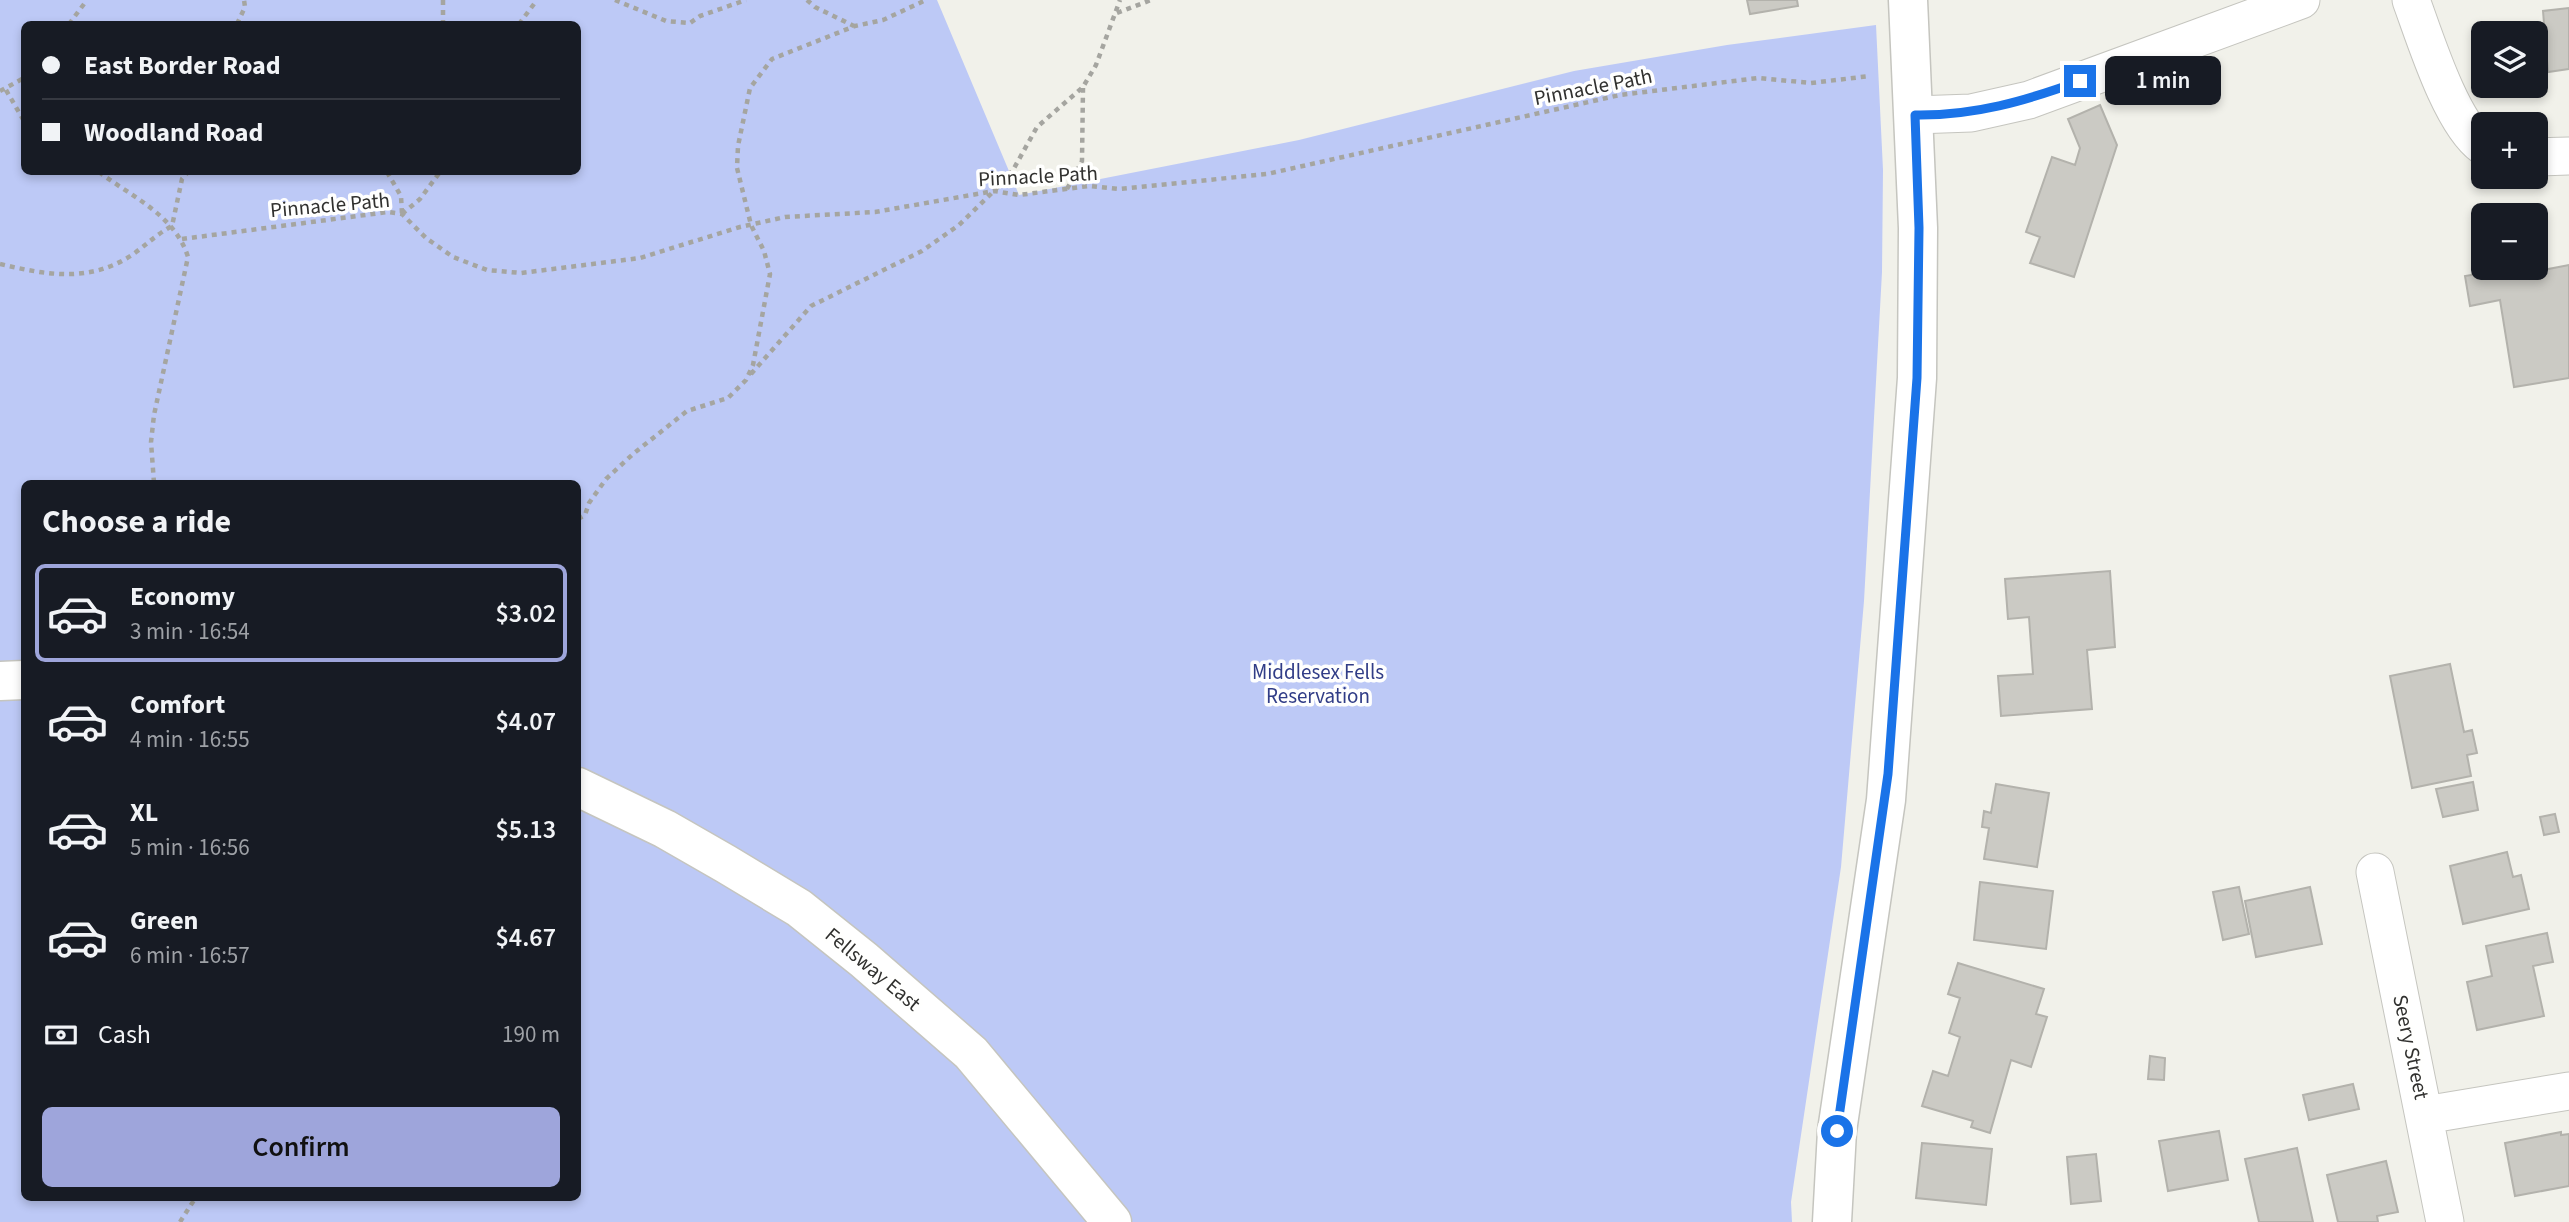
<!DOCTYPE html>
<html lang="en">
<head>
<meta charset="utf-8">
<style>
  body { margin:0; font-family:"Source Sans 3",sans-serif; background:#242831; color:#f1f3f6; height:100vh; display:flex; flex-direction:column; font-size:26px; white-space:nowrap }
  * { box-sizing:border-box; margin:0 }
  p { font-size:23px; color:#9ea1a6 }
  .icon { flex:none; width:38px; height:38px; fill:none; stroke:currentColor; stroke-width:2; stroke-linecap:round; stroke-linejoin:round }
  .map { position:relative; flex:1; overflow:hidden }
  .side { position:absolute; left:21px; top:480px; width:560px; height:721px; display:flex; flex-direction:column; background:#171b24; border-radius:10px; box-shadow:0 4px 10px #0003 }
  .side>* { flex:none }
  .top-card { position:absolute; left:21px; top:21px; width:560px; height:154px; border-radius:10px; box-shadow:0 4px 10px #0003; display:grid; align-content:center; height:154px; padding:0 21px; background:#171b24 }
  .buttons { position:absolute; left:2471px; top:21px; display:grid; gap:14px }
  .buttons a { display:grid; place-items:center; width:77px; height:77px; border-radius:10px; background:#171b24; box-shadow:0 4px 10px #0003; font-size:35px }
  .end { position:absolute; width:32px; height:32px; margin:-16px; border:9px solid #1a73e8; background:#fff; box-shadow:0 0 0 4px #fff }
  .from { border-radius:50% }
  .bubble { position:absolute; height:49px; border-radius:10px; background:#171b24; box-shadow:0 4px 10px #0003; font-size:23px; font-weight:600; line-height:49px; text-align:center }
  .top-card b { display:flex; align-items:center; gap:24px; height:66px; font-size:26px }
  .top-card b+b { border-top:2px solid #363941 }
  .top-card i { width:18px; height:18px; background:#f1f3f6 }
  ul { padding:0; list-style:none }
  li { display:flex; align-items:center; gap:21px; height:98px; margin:0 14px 10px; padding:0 7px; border:4px solid transparent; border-radius:10px }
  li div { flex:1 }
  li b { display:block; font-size:26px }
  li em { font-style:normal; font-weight:600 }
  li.current { border-color:#9ea5db }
  li>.icon { width:63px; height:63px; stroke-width:1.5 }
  h2 { padding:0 21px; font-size:32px; line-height:84px }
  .pay { display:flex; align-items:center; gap:18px; height:77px; padding:0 21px; font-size:26px }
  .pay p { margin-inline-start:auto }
  .cta { display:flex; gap:14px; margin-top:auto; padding:14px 21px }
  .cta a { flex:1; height:80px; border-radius:10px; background:#9ea5db; color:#111; font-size:28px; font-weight:600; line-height:80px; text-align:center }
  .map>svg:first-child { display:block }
</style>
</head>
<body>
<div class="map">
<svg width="2569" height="1222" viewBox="0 0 2569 1222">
  <rect width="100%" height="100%" fill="#f1f1ea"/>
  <!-- green -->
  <path fill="#bdc9f6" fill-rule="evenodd" d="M0,0H937L1019,195L1299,140L1574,71L1727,45L1876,25L1883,170L1882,272L1864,601L1841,867L1791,1202L1792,1222H0ZM24,24H578V172H24ZM24,483H578V1197H24Z"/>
  <!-- building -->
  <path fill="#cbcac4" stroke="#b3b2ac" stroke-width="2" d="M1747,0H1797L1798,6L1750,14Z
    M2569,8V69L2548,72L2543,11Z
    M2100,105L2117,145L2074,277L2030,263L2040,237L2026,232L2052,157L2075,165L2080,148L2068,119Z
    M2536,264L2538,271L2569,265V378L2514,387L2500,300L2470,306L2465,276L2513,268H2536Z
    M2110,571L2115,647L2087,650L2092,709L2001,716L1998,676L2033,674L2029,617L2008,619L2005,579Z
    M2450,664L2464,732L2472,730L2477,753L2467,755L2471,776L2412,788L2390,676Z
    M2473,782L2478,810L2443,817L2436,789Z
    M1996,784L2049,793L2037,867L1984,859L1989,828L1982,827L1984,811L1991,813Z
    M2555,814L2559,832L2544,835L2540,817Z
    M2507,852L2513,877L2521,875L2529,909L2463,924L2450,866Z
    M1980,882L2053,891L2046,949L1974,940Z
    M2239,887L2249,934L2223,940L2213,892Z
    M2310,887L2322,944L2256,957L2245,901Z
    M2547,933L2553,962L2533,966L2544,1016L2477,1030L2467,982L2492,976L2486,946Z
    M1958,963L2044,989L2036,1014L2047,1017L2031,1067L2011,1060L1990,1133L1971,1127L1973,1121L1922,1106L1933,1071L1948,1076L1960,1037L1949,1033L1960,998L1948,994Z
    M2150,1056L2165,1058L2164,1080L2148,1079Z
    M2353,1084L2359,1109L2309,1120L2303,1095Z
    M2219,1131L2228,1180L2168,1191L2159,1141Z
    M2561,1132V1135L2569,1134V1186L2515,1196L2505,1143Z
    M1922,1143L1992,1149L1986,1205L1916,1198Z
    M2297,1148L2313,1222H2259L2245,1159Z
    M2096,1154L2101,1201L2071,1204L2067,1157Z
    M2386,1161L2398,1212L2377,1216L2378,1222H2338L2327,1175Z"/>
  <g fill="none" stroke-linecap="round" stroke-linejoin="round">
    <!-- minor casing -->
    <g stroke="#c5c5bf" stroke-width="39">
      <path id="minor" d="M2411,0C2425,38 2451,123 2483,146
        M1915,115L1971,113L2029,100L2301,0
        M2536,157L2569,156
        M2375,872L2445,1222
        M2425,1115L2569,1091"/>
    </g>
    <!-- tertiary casing -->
    <g stroke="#c5c5bf" stroke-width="41">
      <path id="tertiary" d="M1832,1222L1837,1131L1886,800L1917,378L1918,228L1908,0"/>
    </g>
    <!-- secondary casing -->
    <g stroke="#c5c5bf" stroke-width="41">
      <path id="secondary" d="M0,681L24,680
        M578,787L665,829L726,864L799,908L864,960L971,1053L1112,1222"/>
    </g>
    <!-- path -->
    <path stroke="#a5a5a0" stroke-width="4.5" stroke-dasharray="5 5" stroke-linecap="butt" d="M443,0V24
      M615,0L666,21L690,23L700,16L746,0
      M807,0L815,7L854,26
      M1117,13L1151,0
      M69,24L87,0
      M237,24L245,7L244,0
      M519,24L537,0
      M6,90L24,121
      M0,91L24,78
      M99,172C132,197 175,215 188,257L154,415L151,442L154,483
      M387,172L401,196L402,214
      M1067,189L1082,161L1083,88
      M402,214L420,199L440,172
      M182,239L388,212L402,214L426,238L453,257L487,270L521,273L640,258L740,227L785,217L875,212L994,191L1019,195L1089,186L1119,189L1267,174L1620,95L1758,78L1811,83L1870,76
      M0,264C47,275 89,283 132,255C146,245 157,234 172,226L182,179L188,172
      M751,374L811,306L922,251L959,225L994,191L1013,170L1037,127L1083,87L1096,65L1120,0
      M578,519L585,515L589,503L606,479L633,454L687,411L728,398L746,380L753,365L770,274L764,251L751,225L737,168L738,146L750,88L772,59L855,26L883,20L926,0
      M180,1222L196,1197"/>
    <!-- minor -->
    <use href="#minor" stroke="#fff" stroke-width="37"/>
    <!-- tertiary -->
    <use href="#tertiary" stroke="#fff" stroke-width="38"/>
    <!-- secondary -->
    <use href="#secondary" stroke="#fff" stroke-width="38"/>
  </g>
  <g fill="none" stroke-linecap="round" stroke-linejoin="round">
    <!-- route -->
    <path stroke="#1a73e8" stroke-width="9" d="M1837,1131L1888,774L1917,378L1919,228L1915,115C1974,116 2025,101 2080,81"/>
  </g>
  <g text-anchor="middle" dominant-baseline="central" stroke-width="7" stroke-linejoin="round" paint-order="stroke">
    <!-- street labels -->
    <g font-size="21" fill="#31312f" stroke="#fffffe">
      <text transform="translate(1593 87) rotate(-11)">Pinnacle Path</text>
      <text transform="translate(1038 176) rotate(-3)">Pinnacle Path</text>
      <text transform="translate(330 205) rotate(-5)">Pinnacle Path</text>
      <text transform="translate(873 969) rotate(40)">Fellsway East</text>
      <text transform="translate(2411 1047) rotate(78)">Seery Street</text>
    </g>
    <!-- park labels -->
    <g font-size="21" fill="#313d87" stroke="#fffffe">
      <text x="1318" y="672">Middlesex Fells<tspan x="1318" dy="24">Reservation</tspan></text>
    </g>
  </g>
</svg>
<div class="buttons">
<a><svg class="icon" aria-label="layers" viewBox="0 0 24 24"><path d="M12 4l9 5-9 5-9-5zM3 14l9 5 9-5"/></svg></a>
<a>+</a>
<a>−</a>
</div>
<i class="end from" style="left:1837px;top:1131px"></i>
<i class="end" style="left:2080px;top:81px"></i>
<div class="bubble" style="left:2105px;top:56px;width:116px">1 min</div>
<div class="top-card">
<b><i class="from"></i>East Border Road</b>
<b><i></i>Woodland Road</b>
</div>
<section class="side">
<h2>Choose a ride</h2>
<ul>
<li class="current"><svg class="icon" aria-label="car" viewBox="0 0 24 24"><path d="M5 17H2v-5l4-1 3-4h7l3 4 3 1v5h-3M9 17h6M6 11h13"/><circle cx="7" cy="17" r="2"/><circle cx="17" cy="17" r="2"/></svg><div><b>Economy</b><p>3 min · 16:54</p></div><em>$3.02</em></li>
<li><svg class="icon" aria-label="car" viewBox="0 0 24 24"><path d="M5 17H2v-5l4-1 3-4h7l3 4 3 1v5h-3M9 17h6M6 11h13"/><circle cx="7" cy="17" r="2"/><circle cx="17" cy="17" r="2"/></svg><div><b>Comfort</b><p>4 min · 16:55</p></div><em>$4.07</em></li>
<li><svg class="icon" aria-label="car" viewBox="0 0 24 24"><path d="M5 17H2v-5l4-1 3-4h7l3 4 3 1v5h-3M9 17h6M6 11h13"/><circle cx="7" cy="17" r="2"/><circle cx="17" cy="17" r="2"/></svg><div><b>XL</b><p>5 min · 16:56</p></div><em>$5.13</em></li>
<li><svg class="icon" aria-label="car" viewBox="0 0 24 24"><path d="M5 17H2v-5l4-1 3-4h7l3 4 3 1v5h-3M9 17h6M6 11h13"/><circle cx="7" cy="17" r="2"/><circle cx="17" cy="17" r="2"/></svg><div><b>Green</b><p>6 min · 16:57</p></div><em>$4.67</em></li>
</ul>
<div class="pay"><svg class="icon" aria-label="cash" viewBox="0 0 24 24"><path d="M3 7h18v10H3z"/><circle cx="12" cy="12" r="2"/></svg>Cash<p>190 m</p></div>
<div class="cta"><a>Confirm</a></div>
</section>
</div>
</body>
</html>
